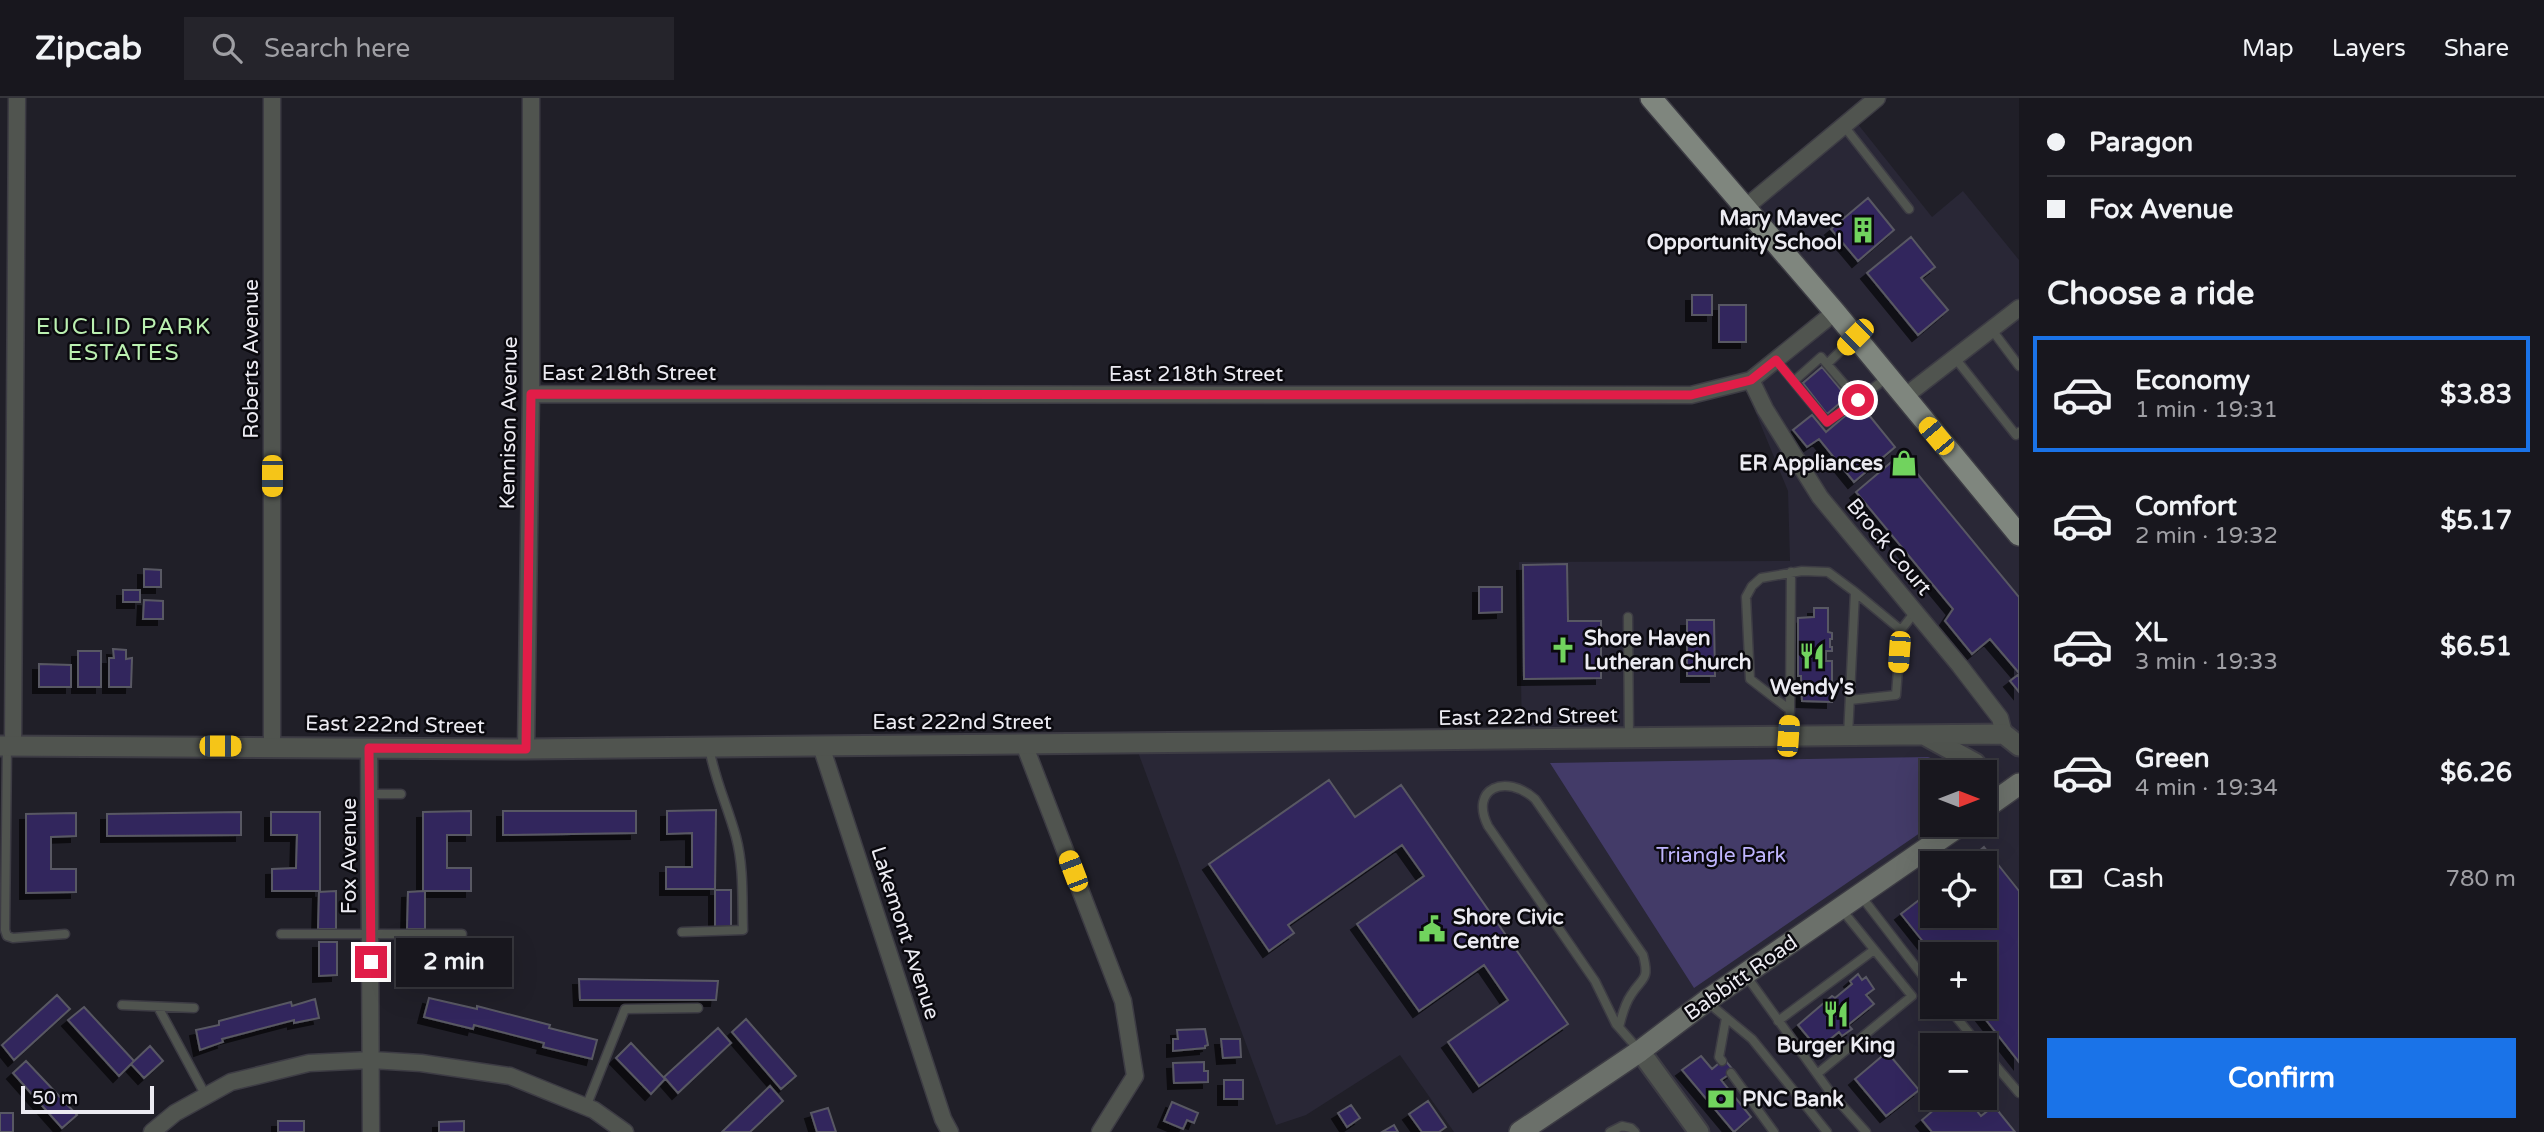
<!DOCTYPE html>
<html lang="en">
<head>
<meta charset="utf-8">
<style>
  body { margin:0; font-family:"Varela Round",sans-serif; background:#25242b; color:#f1f3f6; height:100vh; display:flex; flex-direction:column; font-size:26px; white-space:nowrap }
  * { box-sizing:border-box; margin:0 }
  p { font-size:23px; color:#9f9fa4 }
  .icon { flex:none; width:38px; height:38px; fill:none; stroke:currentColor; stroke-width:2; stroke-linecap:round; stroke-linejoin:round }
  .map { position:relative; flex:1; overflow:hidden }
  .drawer { display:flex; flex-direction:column; background:#18171e; width:525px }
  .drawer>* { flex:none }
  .top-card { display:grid; align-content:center; height:154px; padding:0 28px; background:#18171e }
  .needle { width:46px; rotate:90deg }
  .tools { position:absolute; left:1920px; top:662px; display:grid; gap:14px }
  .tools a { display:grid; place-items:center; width:77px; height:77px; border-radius:0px; background:#18171e; box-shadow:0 7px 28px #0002,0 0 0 2px #36363c; font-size:35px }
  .scale { position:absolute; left:21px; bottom:18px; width:133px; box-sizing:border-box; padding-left:7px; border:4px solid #ecebf2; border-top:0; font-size:19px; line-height:24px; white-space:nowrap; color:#ecebf2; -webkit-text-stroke:5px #0a090e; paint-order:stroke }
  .end { position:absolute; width:32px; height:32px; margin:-16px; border:9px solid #e11d48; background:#fff; box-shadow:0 0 0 4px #fff }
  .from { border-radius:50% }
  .bubble { position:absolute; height:49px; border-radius:0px; background:#18171e; box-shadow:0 7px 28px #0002,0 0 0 2px #36363c; font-size:23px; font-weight:700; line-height:49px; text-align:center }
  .car { position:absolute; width:21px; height:42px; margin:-21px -10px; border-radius:9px; box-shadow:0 0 5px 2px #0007; background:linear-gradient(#f5c518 24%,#345 0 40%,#f5c518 0 76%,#345 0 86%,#f5c518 0) }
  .top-card b { display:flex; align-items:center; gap:24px; height:66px; font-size:26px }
  .top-card b+b { border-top:2px solid #36363c }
  .top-card i { width:18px; height:18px; background:#f1f3f6 }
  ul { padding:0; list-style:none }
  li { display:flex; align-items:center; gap:21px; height:116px; margin:0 14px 10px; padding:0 14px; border:4px solid transparent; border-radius:0px }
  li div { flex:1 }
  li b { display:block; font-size:26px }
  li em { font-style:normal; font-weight:700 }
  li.on { border-color:#1a73e8 }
  li>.icon { width:63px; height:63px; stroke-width:1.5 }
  h2 { padding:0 28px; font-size:32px; line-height:84px }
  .pay { display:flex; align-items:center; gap:18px; height:77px; padding:0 28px; font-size:26px }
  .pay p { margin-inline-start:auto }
  .primary-button { display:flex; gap:14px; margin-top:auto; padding:14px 28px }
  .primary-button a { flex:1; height:80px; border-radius:0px; background:#1a73e8; color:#fff; font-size:28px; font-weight:700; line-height:80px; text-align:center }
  header { display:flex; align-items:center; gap:42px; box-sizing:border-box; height:98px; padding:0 35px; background:#18171e; border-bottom:2px solid #36363c }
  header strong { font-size:33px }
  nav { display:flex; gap:38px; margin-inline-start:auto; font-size:24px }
  .search { width:490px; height:63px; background:#25242b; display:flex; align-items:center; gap:18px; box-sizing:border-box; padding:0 24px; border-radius:0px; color:#9f9fa4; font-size:26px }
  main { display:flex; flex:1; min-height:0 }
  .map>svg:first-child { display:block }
</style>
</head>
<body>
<header>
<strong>Zipcab</strong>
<div class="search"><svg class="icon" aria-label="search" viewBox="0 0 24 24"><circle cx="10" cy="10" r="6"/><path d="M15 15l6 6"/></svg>Search here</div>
<nav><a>Map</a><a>Layers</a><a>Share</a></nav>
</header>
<main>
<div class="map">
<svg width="2019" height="1034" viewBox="0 0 2019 1034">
  <defs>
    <filter id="shadow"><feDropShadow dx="-6" dy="6" stdDeviation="0" flood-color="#0009"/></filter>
  </defs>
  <rect width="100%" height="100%" fill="#201f28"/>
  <!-- built -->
  <path fill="#292736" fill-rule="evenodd" d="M1853,20L1932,119L1963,93L2019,162V1034H1454L1400,957L1306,1017L1276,1027L1135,646L1522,641L1519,464L1790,463L1788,393L1743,284L1835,214L1746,109ZM1932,674H1984V726H1932ZM1932,765H1984V817H1932ZM1932,856H1984V908H1932ZM1932,947H1984V999H1932Z"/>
  <!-- green -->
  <path fill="#433b68" d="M1928,659L1936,662L1950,674H1932L1933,726L1694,890L1550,665Z"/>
  <!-- building -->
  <path fill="#32255d" stroke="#595863" stroke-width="2" filter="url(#shadow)" d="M1868,100L1894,132L1858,163L1831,131Z
    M1911,139L1935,169L1921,180L1948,212L1918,237L1867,175Z
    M1692,197H1712V217H1692Z
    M1719,207H1746V244H1719Z
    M1822,269L1847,299L1827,316L1803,285Z
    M1864,311L1895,349L1854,384L1819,341L1807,349L1793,332L1812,317L1826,334L1845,318Z
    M1901,356L2019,499V575L1990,541L1972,556L1945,523L1953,511L1856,394Z
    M1567,466L1568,523H1601V580L1524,581L1523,467Z
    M144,471L161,472V489H144Z
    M1479,489H1502V514L1479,515Z
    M123,492H140V504H123Z
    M144,502L163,503V521H143Z
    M1814,510H1828V534L1832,535V541H1830V549H1832V553H1826V563H1832V604L1802,603L1801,578H1798V520L1814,519Z
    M1687,522H1714L1715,578H1687Z
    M113,551L126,552V561L132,560L131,589H109V560H114Z
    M78,553H101V589H78Z
    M39,566L71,567V589H39Z
    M2019,576V594L2010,583Z
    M1329,682L1355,719L1401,687L1568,926L1479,988L1448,944L1508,902L1484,867L1419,913L1357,826L1424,778L1402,747L1288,827L1294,835L1269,853L1209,766Z
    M716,712L715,791H666V769H692V735L667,736V713Z
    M471,713V737H447V770H471V793H423V714Z
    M503,713H636V735L503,737Z
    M241,714V737L107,738V716Z
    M271,714H320V793H272V771L296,770L297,737H271Z
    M76,715V738L51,739V771H76V794L26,795V716Z
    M1984,749L2019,793V964L1975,908H1984V856H1933L1901,816L1932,792V817H1984V765H1965Z
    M715,792H731V829H715Z
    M336,793V831H318L319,794Z
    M425,793V831H407L408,794Z
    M407,843H425L426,874H407Z
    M319,844H337V877L319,878Z
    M1858,876L1862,882L1866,879L1874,891L1866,897L1874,906L1848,927L1852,931L1842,938L1839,934L1818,951L1798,927L1832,898L1835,900L1852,886L1850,883Z
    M579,881L718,883L716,902H580Z
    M57,897L70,911L14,962L2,947Z
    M429,900L477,911V908L550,927L549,930L597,942L592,961L543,949L544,945L474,927L473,931L424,919Z
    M315,901L319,920L294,925V922L222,941L223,944L200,952L196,932L219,927V923L291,904L292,908Z
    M84,909L134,963L119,978L68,922Z
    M746,921L796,978L781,991L732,934Z
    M718,930L731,945L678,995L664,979Z
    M1205,931L1208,947L1205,948V950L1173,953V941H1178L1177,932Z
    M1221,941H1240L1241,959L1223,960Z
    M631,945L665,981L651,996L616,960Z
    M150,948L163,963L144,980L131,966Z
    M1887,954L1919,992L1886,1018L1855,981Z
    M1701,958L1712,971L1724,961L1734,973L1721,982L1751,1019L1734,1034L1682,972Z
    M26,963L77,1017L62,1030L13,975Z
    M1204,964V973H1208V984L1174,985L1173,965Z
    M1224,982H1243V1001H1224Z
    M770,988L783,1003L750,1034H722Z
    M1949,999H1966L1981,1018L1994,1008L2015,1034H1932L1922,1022Z
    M1428,1003L1446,1029L1439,1034H1422L1409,1016Z
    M1172,1004L1198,1015L1194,1025L1187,1022L1183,1031L1164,1023Z
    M1351,1007L1360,1020L1347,1029L1338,1015Z
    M828,1010L836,1034H817L811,1015Z
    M0,1015H13V1034H0Z
    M278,1023H304V1034H278Z
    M464,1023V1034H439V1024Z
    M1394,1027L1398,1034H1382Z"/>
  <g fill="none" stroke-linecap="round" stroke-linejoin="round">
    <!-- service casing -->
    <g stroke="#3d3c44" stroke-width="11">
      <path id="service" d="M1844,28L1909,111
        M1992,232L2019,268
        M1955,260L2016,337L2019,334
        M1776,262L1827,324L1888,279
        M1827,266L1855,239
        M1794,283L1821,259L1858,302
        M1628,519L1629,640
        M1901,532L1915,514
        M1790,612L1791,474
        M1788,638L1790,612L1750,581L1746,499L1752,488L1761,480L1802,473L1828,474L1855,494
        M1848,638L1855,494L1901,532L1896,597L1850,602
        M7,648L5,832L7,838L13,840L65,836
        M370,696H401
        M1861,798L1932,890
        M682,834L743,832C742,802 744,769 736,739C728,709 714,680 709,649
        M281,836H462
        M1745,876L1830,994L1866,1034
        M1706,903L1752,941L1827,1034
        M122,907L194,910
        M1947,908L1979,947
        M158,909L206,998
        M1778,923L1874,852
        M1619,929C1622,918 1624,907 1631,897C1642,879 1650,883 1643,857L1535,701C1506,675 1469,690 1488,728L1595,883L1616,926L1638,951
        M1984,954L2019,995
        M1722,963L1719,959L1726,920
        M1731,975L1774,1034
        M1817,976L1912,898L1842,812
        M586,1009L625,911L698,910
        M1610,1034L1622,1028L1631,1030L1635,1034"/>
    </g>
    <!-- minor casing -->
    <g stroke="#3d3c44" stroke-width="19">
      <path id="minor" d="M272,0V648
        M1746,109L1877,0
        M1751,282L1765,311L1820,399L1960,568L2000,620L2004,636
        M531,296L1691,297L1751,282L1835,214
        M1904,299L2019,210
        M1024,646L1123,903L1135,978L1100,1034
        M13,648L17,0
        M821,648L943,1021L950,1034
        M369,650L371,1034
        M526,651L531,296V0
        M152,1034L175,1015L231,984L309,965L371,962L421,965L510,978L594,1012L625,1034"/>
    </g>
    <!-- tertiary casing -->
    <g stroke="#3d3c44" stroke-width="23">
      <path id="tertiary" d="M1924,637L1975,665L1982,674
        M0,648L526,651L2004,636L2019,648
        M1640,953L1699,1034"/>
    </g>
    <!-- secondary casing -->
    <g stroke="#3d3c44" stroke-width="24">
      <path id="secondary" d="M1984,711L2019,686
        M1520,1034L1640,953L1706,903L1962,726"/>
    </g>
    <!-- primary casing -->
    <g stroke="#3d3c44" stroke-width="24">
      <path id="primary" d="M1651,0L1835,214L2019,437"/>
    </g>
    <!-- service -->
    <use href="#service" stroke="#50544f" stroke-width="8"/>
    <!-- minor -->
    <use href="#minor" stroke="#50544f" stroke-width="16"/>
    <!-- tertiary -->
    <use href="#tertiary" stroke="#50544f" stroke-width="19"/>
    <!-- secondary -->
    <use href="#secondary" stroke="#6b706a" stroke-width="21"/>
    <!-- primary -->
    <use href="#primary" stroke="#7f867e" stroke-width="21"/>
  </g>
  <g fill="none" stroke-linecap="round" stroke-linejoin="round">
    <!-- route -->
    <path stroke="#e11d48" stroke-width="9" d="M371,864L369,650L526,651L531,296L1691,297L1751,282L1776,262L1827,324L1858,302"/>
  </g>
  <!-- icons -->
  <defs>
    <g id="building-bare" transform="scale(2.1)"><path d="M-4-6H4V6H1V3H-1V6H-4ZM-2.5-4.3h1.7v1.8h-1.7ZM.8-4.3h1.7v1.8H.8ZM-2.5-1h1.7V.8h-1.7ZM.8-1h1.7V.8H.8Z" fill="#71d35e" stroke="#0a090e" stroke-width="2.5" paint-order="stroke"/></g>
    <g id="shop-bare" transform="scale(2.1)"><path d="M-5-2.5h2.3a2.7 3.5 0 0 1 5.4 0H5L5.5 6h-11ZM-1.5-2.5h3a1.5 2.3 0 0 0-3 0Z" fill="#71d35e" stroke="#0a090e" stroke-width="2.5" paint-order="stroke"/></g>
    <g id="church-bare" transform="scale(2.1)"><path d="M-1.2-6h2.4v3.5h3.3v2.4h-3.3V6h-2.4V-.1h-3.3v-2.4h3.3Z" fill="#71d35e" stroke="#0a090e" stroke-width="2.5" paint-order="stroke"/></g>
    <g id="restaurant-bare" transform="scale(2.1)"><path d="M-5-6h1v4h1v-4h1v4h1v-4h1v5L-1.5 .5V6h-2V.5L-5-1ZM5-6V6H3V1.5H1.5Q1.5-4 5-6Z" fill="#71d35e" stroke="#0a090e" stroke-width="2.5" paint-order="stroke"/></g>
    <g id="civic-bare" transform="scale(2.1)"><path d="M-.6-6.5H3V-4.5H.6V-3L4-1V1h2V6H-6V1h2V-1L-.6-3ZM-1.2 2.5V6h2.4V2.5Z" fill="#71d35e" stroke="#0a090e" stroke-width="2.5" paint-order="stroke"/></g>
    <g id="bank-bare" transform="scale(2.1)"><path d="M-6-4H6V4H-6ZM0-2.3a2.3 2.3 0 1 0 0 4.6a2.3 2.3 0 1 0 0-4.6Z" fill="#71d35e" stroke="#0a090e" stroke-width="2.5" paint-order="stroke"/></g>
  </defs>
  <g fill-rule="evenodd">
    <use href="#building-bare" x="1863" y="132"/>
    <use href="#shop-bare" x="1904" y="365"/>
    <use href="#church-bare" x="1563" y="552"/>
    <use href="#restaurant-bare" x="1812" y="558"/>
    <use href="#civic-bare" x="1432" y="831"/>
    <use href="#restaurant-bare" x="1836" y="916"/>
    <use href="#bank-bare" x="1721" y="1001"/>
  </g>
  <g text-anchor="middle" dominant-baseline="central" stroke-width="5" stroke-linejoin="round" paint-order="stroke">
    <!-- poi labels -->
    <g font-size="21" font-weight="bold" fill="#ecebf2" stroke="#0a090e" text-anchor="start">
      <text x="1842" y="120" text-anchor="end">Mary Mavec<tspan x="1842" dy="24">Opportunity School</tspan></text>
      <text x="1883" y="365" text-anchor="end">ER Appliances</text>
      <text x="1584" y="540">Shore Haven<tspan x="1584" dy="24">Lutheran Church</tspan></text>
      <text x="1812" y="589" text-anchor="middle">Wendy's</text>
      <text x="1453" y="819">Shore Civic<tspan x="1453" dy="24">Centre</tspan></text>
      <text x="1836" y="947" text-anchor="middle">Burger King</text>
      <text x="1742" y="1001">PNC Bank</text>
    </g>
    <!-- street labels -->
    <g font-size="21" fill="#ecebf2" stroke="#0a090e">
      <text transform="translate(251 261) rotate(-90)">Roberts Avenue</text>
      <text x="629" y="275">East 218th Street</text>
      <text x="1196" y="276">East 218th Street</text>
      <text transform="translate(509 325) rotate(-89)">Kennison Avenue</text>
      <text transform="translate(1889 449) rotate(50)">Brock Court</text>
      <text transform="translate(1528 619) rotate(-1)">East 222nd Street</text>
      <text x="962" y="624">East 222nd Street</text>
      <text transform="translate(395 627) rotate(1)">East 222nd Street</text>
      <text transform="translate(349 758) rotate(-90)">Fox Avenue</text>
      <text transform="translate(905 835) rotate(72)">Lakemont Avenue</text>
      <text transform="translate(1741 880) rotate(-35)">Babbitt Road</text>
    </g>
    <!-- park labels -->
    <g font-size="21" fill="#bfb5fd" stroke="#0a090e">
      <text x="1721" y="757">Triangle Park</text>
    </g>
    <!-- neighbourhood labels -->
    <g font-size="23" letter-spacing="2" fill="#bbf0b1" stroke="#0a090e">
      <text x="124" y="229">EUCLID PARK<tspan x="124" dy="26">ESTATES</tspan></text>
    </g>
  </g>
</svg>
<div class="tools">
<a><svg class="needle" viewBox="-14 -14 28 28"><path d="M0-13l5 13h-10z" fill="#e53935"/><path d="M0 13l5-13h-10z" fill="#9f9fa4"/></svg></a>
<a><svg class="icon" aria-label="locate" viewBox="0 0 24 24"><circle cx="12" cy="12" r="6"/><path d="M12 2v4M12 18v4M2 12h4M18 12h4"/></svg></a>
<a>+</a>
<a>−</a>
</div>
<div class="scale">50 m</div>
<i class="end from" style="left:1858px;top:302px"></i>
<i class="end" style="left:371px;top:864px"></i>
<div class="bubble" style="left:396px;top:840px;width:116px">2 min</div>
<i class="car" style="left:1855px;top:239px;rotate:225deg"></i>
<i class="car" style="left:1936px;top:338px;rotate:320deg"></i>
<i class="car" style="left:272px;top:378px;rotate:180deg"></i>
<i class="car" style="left:1899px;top:554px;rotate:184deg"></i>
<i class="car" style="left:1788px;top:638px;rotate:4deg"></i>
<i class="car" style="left:220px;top:648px;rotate:90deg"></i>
<i class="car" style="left:1073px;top:773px;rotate:339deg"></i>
</div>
<section class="drawer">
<div class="top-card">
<b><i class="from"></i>Paragon</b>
<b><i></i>Fox Avenue</b>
</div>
<h2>Choose a ride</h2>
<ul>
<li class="on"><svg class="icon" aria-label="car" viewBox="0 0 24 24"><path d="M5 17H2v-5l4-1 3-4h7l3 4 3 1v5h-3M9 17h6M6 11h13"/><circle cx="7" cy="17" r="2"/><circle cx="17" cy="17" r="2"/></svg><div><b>Economy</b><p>1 min · 19:31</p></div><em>$3.83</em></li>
<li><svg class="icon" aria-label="car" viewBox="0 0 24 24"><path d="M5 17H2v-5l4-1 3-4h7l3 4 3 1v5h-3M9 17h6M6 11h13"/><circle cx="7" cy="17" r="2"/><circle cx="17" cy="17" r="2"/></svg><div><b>Comfort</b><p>2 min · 19:32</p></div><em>$5.17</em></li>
<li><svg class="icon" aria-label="car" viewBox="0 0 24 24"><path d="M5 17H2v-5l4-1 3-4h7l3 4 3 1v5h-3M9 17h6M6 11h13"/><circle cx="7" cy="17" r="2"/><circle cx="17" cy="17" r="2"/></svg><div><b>XL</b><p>3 min · 19:33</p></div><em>$6.51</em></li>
<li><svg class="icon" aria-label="car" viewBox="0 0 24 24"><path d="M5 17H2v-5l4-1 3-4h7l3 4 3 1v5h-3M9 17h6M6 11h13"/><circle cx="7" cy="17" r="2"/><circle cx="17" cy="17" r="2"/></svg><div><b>Green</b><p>4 min · 19:34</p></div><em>$6.26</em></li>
</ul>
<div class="pay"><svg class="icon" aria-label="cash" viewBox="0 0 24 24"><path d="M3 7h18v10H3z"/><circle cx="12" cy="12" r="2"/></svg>Cash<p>780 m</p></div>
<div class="primary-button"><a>Confirm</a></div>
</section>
</main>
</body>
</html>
